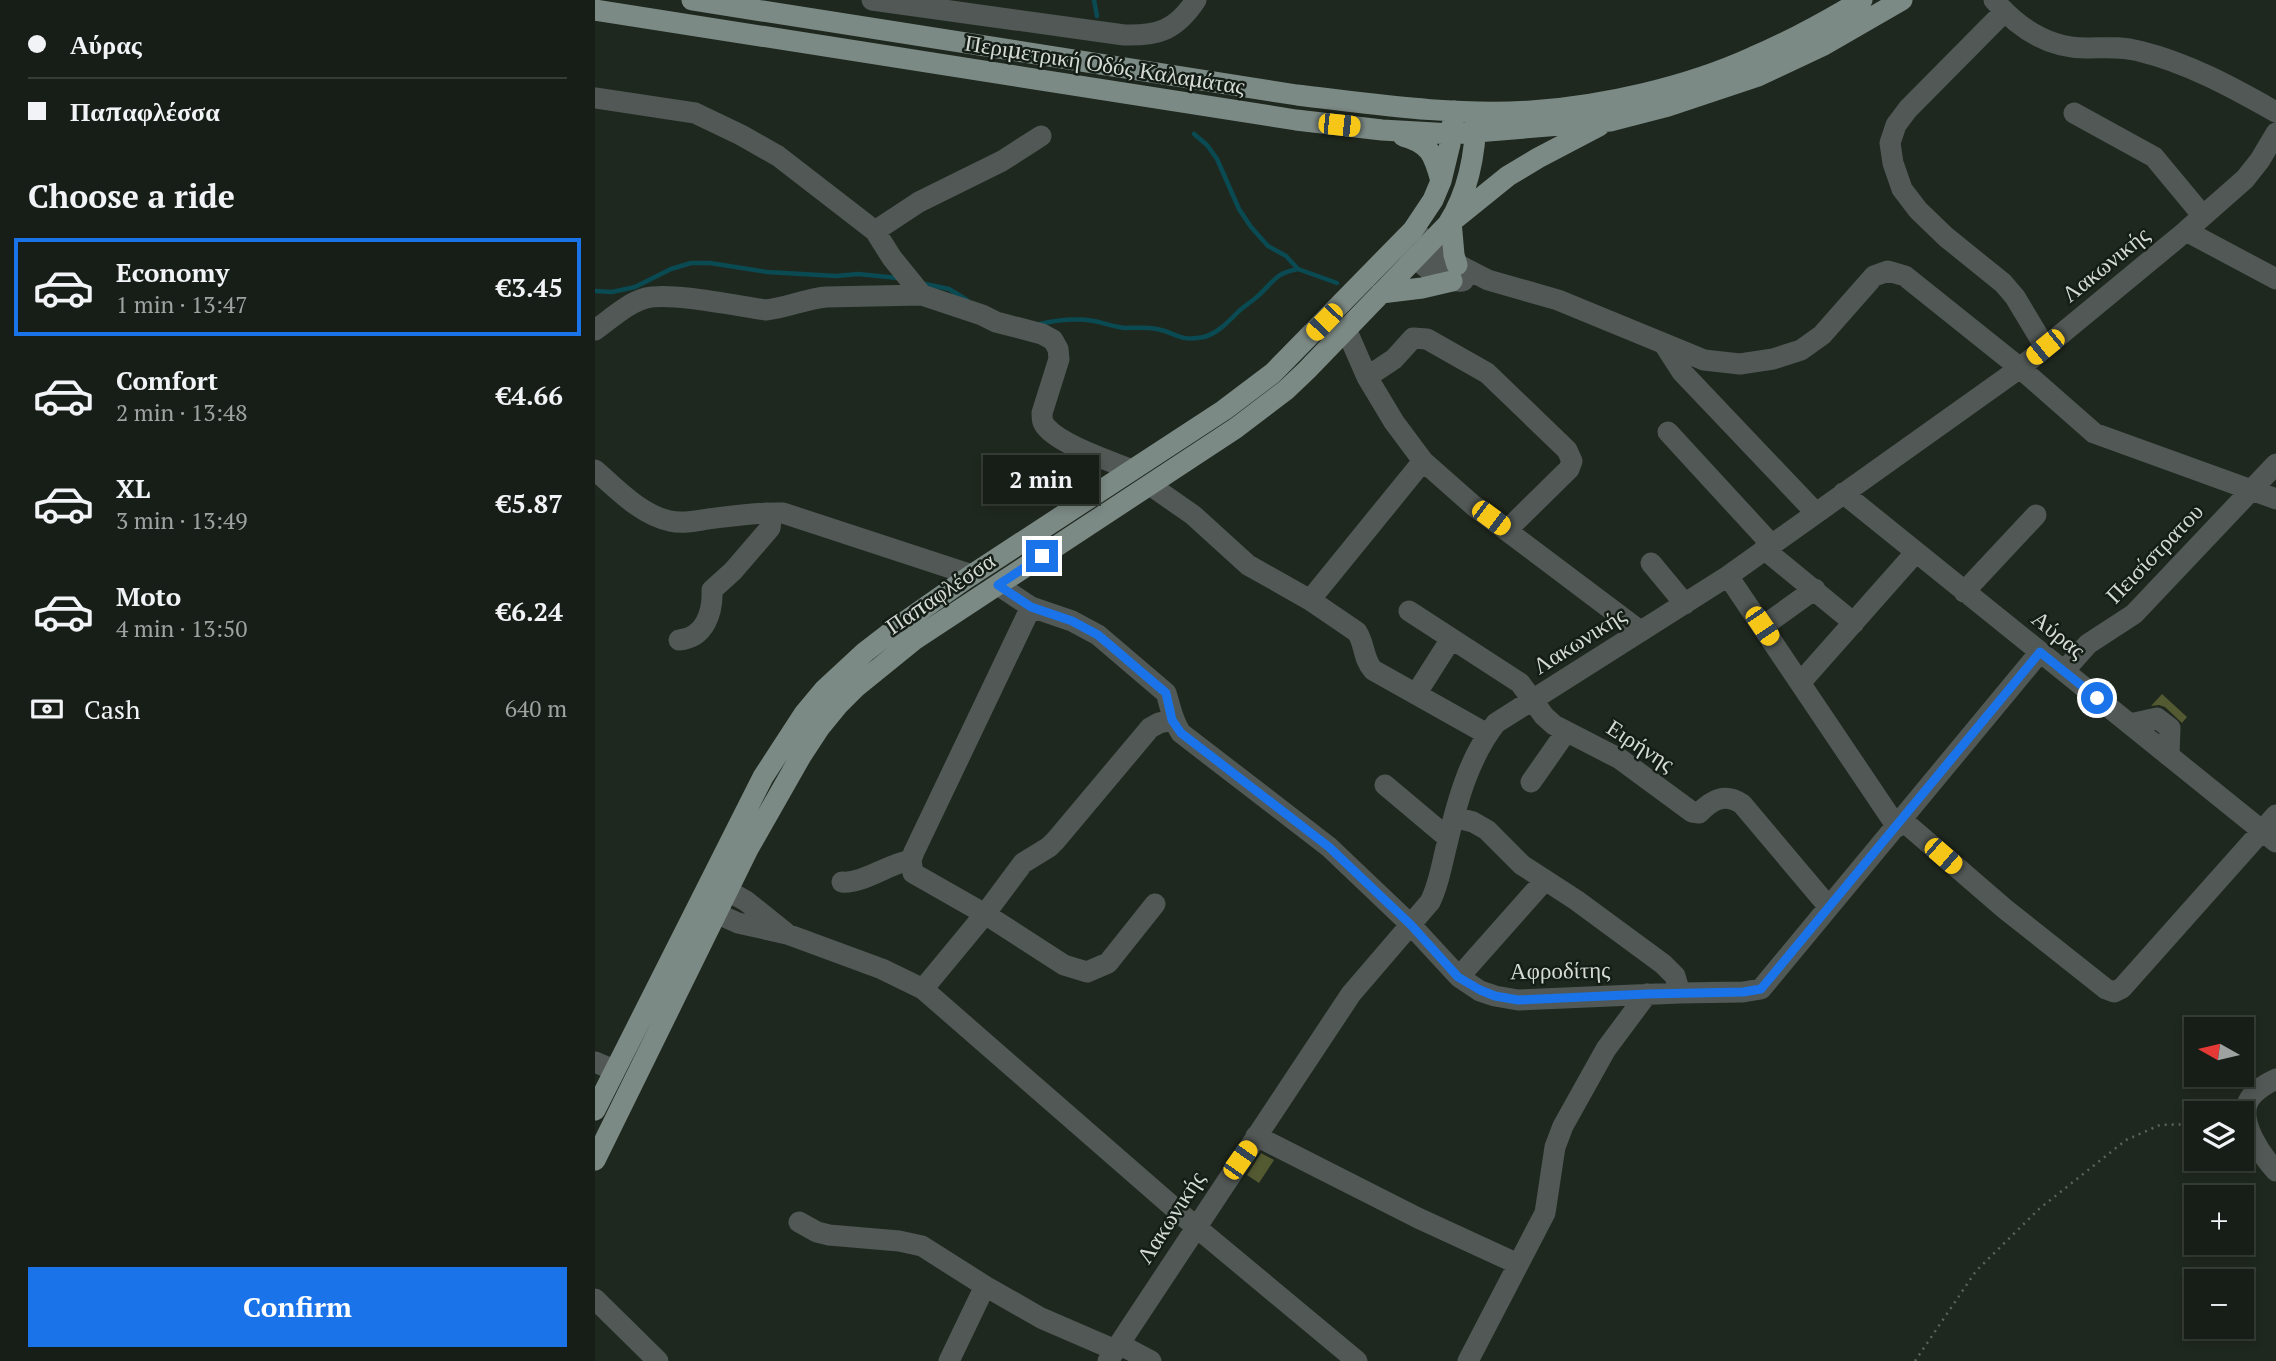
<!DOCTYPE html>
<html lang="en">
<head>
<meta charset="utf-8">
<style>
  body { margin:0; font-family:"PT Serif",serif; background:#242b24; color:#f1f3f6; height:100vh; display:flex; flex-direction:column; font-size:26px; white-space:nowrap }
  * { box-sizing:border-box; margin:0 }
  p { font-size:23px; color:#9ea2a1 }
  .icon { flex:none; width:38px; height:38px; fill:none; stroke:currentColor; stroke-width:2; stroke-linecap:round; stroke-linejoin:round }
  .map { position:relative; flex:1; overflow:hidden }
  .panel { display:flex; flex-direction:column; background:#171e17; width:595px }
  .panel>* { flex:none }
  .banner { display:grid; align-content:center; height:154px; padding:0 28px; background:#171e17 }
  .needle { width:46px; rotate:278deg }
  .tools { position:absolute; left:1589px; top:1017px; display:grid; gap:14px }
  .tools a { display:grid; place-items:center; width:70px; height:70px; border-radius:0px; background:#171e17; box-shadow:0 4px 10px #0003,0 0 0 2px #363c36; font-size:35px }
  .end { position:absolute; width:32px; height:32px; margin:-16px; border:9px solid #1a73e8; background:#fff; box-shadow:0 0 0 4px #fff }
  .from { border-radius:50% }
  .bubble { position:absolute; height:49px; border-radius:0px; background:#171e17; box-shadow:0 4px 10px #0003,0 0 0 2px #363c36; font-size:23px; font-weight:700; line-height:49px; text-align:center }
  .car { position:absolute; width:21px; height:42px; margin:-21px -10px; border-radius:9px; box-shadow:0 0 5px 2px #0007; background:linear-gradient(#f5c518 24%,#345 0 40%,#f5c518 0 76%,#345 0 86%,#f5c518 0) }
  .banner b { display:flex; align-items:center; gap:24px; height:66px; font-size:26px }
  .banner b+b { border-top:2px solid #363c36 }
  .banner i { width:18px; height:18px; background:#f1f3f6 }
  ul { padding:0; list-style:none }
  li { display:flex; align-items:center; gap:21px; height:98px; margin:0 14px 10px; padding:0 14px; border:4px solid transparent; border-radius:0px }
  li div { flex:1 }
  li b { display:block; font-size:26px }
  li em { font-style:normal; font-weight:700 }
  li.selected { border-color:#1a73e8 }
  li>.icon { width:63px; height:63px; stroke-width:1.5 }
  h2 { padding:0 28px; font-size:32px; line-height:84px }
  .pay { display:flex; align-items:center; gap:18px; height:77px; padding:0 28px; font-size:26px }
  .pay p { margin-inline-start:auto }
  .button { display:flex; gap:14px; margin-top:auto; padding:14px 28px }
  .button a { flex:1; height:80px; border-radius:0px; background:#1a73e8; color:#fff; font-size:28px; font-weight:700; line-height:80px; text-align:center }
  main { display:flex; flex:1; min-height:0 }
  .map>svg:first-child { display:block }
</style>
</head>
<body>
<main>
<section class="panel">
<div class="banner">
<b><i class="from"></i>Αύρας</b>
<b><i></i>Παπαφλέσσα</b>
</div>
<h2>Choose a ride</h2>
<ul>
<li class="selected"><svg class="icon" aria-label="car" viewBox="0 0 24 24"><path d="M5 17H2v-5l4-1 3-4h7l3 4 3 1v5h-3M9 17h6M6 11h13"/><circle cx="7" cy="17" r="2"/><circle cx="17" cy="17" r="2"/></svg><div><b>Economy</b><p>1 min · 13:47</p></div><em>€3.45</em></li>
<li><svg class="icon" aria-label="car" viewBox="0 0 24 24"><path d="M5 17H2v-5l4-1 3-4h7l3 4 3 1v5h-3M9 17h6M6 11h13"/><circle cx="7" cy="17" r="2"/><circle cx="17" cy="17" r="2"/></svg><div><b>Comfort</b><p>2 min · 13:48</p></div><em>€4.66</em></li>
<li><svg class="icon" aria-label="car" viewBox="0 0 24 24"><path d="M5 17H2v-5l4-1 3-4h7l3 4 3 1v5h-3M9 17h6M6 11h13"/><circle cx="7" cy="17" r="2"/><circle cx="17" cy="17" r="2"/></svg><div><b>XL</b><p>3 min · 13:49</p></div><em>€5.87</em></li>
<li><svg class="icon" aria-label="car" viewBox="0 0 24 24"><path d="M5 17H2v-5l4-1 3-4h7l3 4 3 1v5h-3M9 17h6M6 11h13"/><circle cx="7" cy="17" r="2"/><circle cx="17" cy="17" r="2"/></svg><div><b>Moto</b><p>4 min · 13:50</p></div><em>€6.24</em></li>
</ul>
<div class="pay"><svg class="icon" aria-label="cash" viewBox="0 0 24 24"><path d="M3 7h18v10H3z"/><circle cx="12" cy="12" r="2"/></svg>Cash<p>640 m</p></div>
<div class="button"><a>Confirm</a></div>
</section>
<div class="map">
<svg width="1681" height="1361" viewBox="0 0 1681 1361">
  <rect width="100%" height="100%" fill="#1f281f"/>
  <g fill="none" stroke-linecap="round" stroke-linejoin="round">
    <!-- stream -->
    <path stroke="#0a4a52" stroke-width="4.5" d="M499,0L502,16
      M599,134L612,145L622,159L644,209L656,227L673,246L691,256L703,269L742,283
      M325,283L354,289L372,300
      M0,291L17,292L40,287L76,269L96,263H115L172,272L241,276L263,274L303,278
      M445,324C462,320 481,318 499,321C509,323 519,327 530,328C541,328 551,327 562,329C583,333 583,342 609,337C623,333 633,322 643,312C649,306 658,301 664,295C679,281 681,273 703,269"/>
  </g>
  <!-- building -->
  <path fill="#535931" d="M1567,694L1592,717L1587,723L1570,707L1564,705L1556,706Z
    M666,1153L679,1160L664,1183L652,1175Z"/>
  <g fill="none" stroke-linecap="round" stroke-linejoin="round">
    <!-- path -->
    <path stroke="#5b635b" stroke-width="2.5" stroke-dasharray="2 5" stroke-linecap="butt" d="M1320,1361L1381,1271L1444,1209L1531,1140L1565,1125L1601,1124"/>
    <!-- minor -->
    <path stroke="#515856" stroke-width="21" d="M277,0L529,35C564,36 581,30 601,0
      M1399,0C1423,28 1452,48 1491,48C1509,48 1526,46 1544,51C1593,63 1637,87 1681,112
      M1409,12L1313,109L1301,125L1295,143L1298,163L1307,189L1323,210L1351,237L1408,283L1420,297L1450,347
      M0,98L100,113L146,135L183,156L280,231L297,258L327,295L387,315L401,322L447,334L458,340L463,349L464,359L447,413C447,419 447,423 452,428C467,445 515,461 537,470
      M1479,113L1559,157L1608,216
      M280,231L324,202L407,161L446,136
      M1591,231L1681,279
      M822,233L852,259L893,280L963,300L1109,360L1145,364L1178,359L1206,350L1227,335L1279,276L1293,271L1310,276L1425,368L1499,433L1681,499
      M807,245C823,261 843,283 868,281
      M751,329L772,377L799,422L828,461L879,506L1045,631
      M0,330C16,319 32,303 51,298C77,292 142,306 171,310C191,308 210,299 231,297L327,295
      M1069,344L1087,372L1221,513
      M772,377L799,359L818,338L832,339L892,373L972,450L977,461L974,469L912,530
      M1073,432L1176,544
      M0,470C22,489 46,515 75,521C87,524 101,521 113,519C138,516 163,512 188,513L377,575
      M555,485L598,515L653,565L715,600L762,632C770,644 768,659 778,670L892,734
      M1248,493L1681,842
      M1169,549L1259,623
      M1056,563L1090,604
      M1133,576L1302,827
      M403,585L436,607L477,621L503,635L571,693C576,708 577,720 586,733L734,847L816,925L864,977L885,991L900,996L923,1000L1085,993L1148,992L1166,989L1445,652
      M1369,592L1441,515
      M715,600L828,461
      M436,607L319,852L316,860L318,873L390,914L469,965L492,972L513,963L560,904
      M814,611L925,683L949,716L959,725L1025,759L1097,812L1104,813C1118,799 1130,793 1147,804L1233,906
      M1167,627L1220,589
      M84,640C110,638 118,612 117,590L138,571L175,528L176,521L172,513
      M1469,671L1493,644L1539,614L1681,464
      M1205,683L1321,552
      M821,694L856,639
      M1535,724L1562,718L1575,728L1574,756
      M936,782L971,732
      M790,785L853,838
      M859,817L878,822L892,830L927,865L981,900L1068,964L1080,976L1085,993
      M1307,820L1410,909L1511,989L1519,992L1527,988L1681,815
      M117,882L151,901L191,933
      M247,882C267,884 293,864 316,860
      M105,906L143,923L192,934L287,969L328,989L601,1227L762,1361
      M864,977L950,880
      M328,989L390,914L428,863L454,847L461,840L555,728L564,723L577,720
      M0,1062L19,1070
      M1681,1079C1672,1083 1659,1091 1654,1100C1642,1121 1667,1156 1681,1171
      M661,1136L823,1218L923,1264
      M204,1222L222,1232L234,1235L304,1241L327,1246L390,1286L446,1318L520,1350
      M0,1299L63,1361
      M524,1344L556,1361
      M354,1361L390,1286
      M513,1361L756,994L835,902C844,885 847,863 852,844C862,802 874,757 901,723L1133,576L1425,368L1591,231L1650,179L1665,160L1681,133
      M873,1361L950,1213L960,1147L968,1126L1011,1049L1052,994"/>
    <!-- major -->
    <path stroke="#7c8a86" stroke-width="21" d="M97,0L702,95C779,104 857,116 936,111C1008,106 1092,87 1158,57C1196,41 1232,21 1267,0
      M0,10L701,120L787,130L857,134L1015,121L1073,106L1163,76L1229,45L1307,0
      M808,136C835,143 839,155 846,181
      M861,218L913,176L943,158L1004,126
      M856,221L859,255L862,265
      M786,293L827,288L857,281
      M0,1110L168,777L209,714L229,690L270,652L305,625L372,578L629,410L678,373L818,230L838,200L846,181L855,144L859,111
      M0,1160L153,849L206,756L225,727L243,705L261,687L319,640L641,428L691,390L712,370L853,224C874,191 881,151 881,112"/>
  </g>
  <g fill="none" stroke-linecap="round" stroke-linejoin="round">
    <!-- route -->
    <path stroke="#1a73e8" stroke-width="9" d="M447,556L403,585L436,607L477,621L503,635L571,693L577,720L586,733L734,847L816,925L863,977L885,990L900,996L923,1000L1052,994L1148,992L1166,989L1445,652L1502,698"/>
  </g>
  <g text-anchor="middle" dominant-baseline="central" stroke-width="5" stroke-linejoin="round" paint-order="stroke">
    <!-- street labels -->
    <g font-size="23" fill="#d5dad5" stroke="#151e16">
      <text transform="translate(510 64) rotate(9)">Περιμετρική Οδός Καλαμάτας</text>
      <text transform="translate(1510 264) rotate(-39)">Λακωνικής</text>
      <text transform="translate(1559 553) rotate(-46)">Πεισίστρατου</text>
      <text transform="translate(345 593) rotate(-34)">Παπαφλέσσα</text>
      <text transform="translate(1464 634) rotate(39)">Αύρας</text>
      <text transform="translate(984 640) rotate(-32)">Λακωνικής</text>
      <text transform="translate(1046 745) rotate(33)">Ειρήνης</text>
      <text transform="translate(965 970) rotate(-1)">Αφροδίτης</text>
      <text transform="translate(575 1217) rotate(-57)">Λακωνικής</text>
    </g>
  </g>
</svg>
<div class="tools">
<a><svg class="needle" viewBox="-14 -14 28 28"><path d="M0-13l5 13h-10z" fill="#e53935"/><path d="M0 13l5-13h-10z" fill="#9ea2a1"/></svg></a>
<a><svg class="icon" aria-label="layers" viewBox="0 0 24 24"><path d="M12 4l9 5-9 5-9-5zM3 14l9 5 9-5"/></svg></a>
<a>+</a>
<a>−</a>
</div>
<i class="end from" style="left:1502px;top:698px"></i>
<i class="end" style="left:447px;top:556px"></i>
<div class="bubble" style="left:388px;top:455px;width:116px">2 min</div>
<i class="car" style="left:744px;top:125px;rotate:96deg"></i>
<i class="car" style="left:729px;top:322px;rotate:224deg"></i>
<i class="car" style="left:1450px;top:347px;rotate:231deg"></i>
<i class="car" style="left:896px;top:518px;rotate:127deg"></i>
<i class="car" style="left:1167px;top:626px;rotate:146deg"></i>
<i class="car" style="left:1348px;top:856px;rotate:131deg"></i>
<i class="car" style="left:645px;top:1160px;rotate:35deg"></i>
</div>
</main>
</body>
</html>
